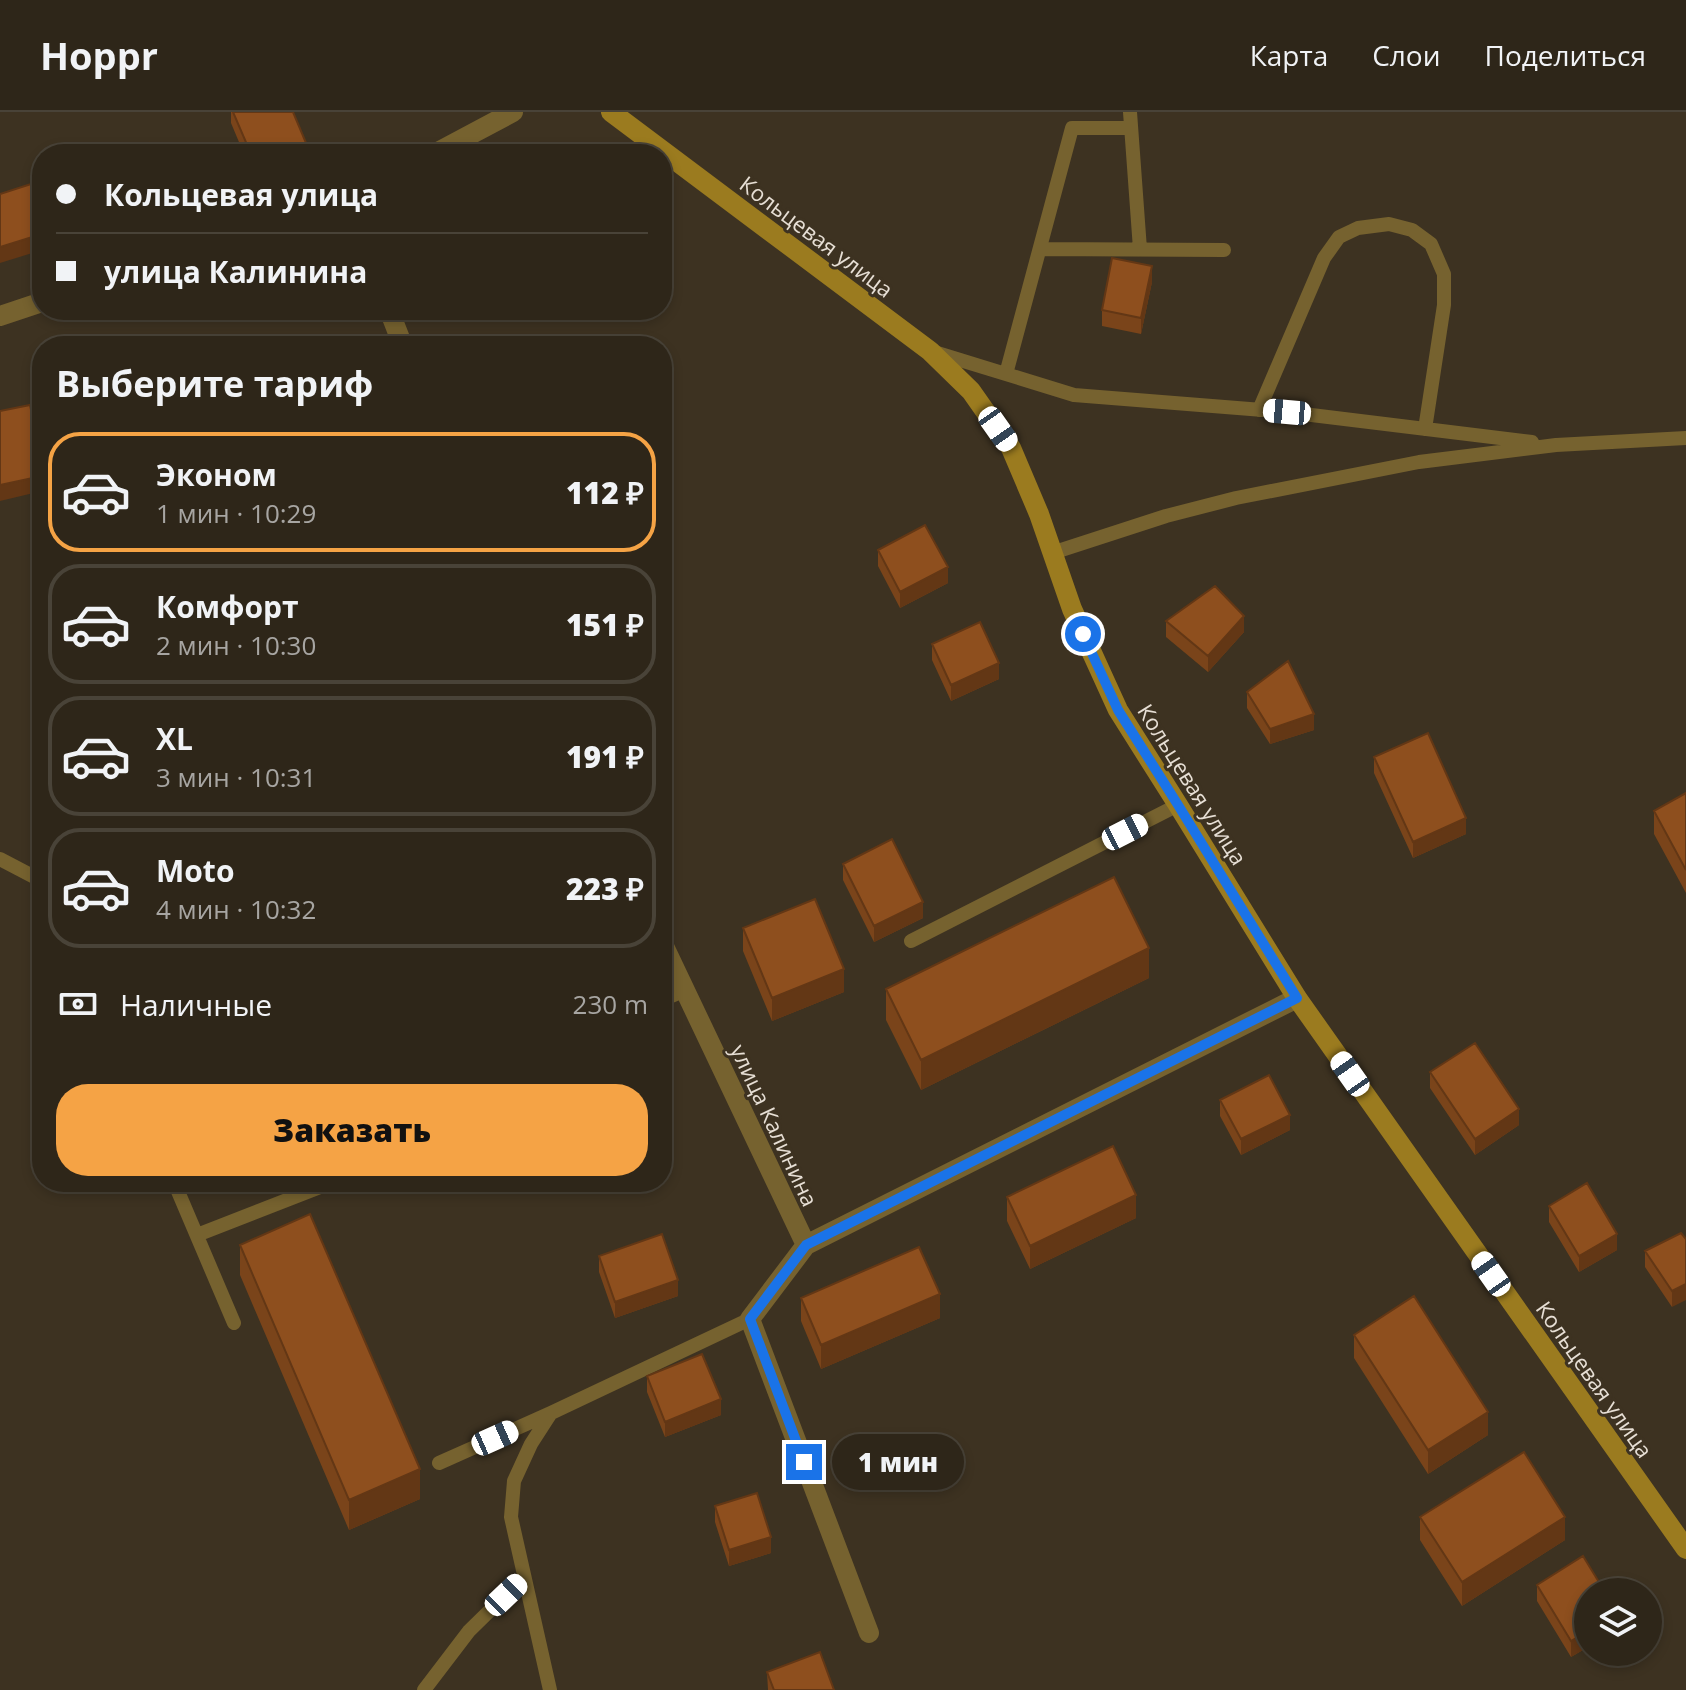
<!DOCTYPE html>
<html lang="ru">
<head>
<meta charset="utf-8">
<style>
  body { margin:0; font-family:"Open Sans",sans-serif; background:#362e22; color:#f1f3f6; height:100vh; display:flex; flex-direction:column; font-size:30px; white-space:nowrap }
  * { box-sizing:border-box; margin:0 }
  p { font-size:26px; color:#a7a5a2 }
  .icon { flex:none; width:44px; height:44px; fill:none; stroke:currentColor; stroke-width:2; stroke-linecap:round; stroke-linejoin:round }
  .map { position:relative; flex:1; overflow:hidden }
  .panel { position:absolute; left:32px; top:224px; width:640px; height:856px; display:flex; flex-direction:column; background:#2e2619; border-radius:32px; box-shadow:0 4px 12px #0003,0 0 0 2px #494338 }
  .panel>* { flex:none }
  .top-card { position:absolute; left:32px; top:32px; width:640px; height:176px; border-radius:32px; box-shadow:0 4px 12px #0003,0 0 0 2px #494338; display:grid; align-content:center; height:176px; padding:0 24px; background:#2e2619 }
  .controls { position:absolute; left:1574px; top:1466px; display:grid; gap:16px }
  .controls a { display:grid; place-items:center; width:88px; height:88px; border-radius:50%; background:#2e2619; box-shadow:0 4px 12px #0003,0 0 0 2px #494338; font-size:40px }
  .end { position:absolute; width:36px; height:36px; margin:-18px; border:10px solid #1a73e8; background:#fff; box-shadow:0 0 0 4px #fff }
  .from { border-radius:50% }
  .bubble { position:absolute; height:56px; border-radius:28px; background:#2e2619; box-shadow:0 4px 12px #0003,0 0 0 2px #494338; font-size:26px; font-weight:800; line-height:56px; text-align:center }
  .car { position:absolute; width:24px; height:48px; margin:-24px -12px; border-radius:10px; box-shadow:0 0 6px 2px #0007; background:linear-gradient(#fff 24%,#345 0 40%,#fff 0 76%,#345 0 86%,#fff 0) }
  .top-card b { display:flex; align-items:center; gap:28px; height:76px; font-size:30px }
  .top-card b+b { border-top:2px solid #494338 }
  .top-card i { width:20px; height:20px; background:#f1f3f6 }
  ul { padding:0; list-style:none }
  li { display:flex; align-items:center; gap:24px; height:120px; margin:0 16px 12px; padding:0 8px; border:4px solid #494338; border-radius:32px }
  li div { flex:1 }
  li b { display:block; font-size:30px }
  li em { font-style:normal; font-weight:800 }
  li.selected { border-color:#f5a345 }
  li>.icon { width:72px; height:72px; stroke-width:1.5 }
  h2 { padding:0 24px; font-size:36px; line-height:96px }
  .pay { display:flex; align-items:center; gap:20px; height:88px; padding:0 24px; font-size:30px }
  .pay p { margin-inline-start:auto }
  .action { display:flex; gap:16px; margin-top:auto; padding:16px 24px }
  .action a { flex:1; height:92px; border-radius:32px; background:#f5a345; color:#111; font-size:32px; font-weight:800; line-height:92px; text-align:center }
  header { display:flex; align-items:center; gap:48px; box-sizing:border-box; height:112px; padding:0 40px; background:#2e2619; border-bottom:2px solid #494338 }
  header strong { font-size:38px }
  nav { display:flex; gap:44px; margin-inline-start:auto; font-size:28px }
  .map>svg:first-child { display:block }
</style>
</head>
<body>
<header>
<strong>Hoppr</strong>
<nav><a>Карта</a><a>Слои</a><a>Поделиться</a></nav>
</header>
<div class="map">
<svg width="1686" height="1578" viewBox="0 0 1686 1578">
  <rect width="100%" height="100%" fill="#3d3221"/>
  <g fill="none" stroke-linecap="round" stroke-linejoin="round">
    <!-- lane -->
    <path stroke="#76622f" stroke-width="14" d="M1130,0L1140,137
      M1040,137L1224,138
      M934,240L1074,283L1287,300L1532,330
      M1006,262L1072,16H1131
      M1259,298L1324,146L1339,125L1358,116L1389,112L1412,118L1431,132L1444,162V193L1425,317
      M1052,441L1166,404L1236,386L1419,350L1556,333L1686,326
      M0,747L42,769
      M911,829L1178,693
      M662,888L685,878
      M174,1070L234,1211
      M197,1123L333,1070
      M439,1351L551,1301L750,1207
      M424,1578L469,1519L524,1465
      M550,1578L511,1405L514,1369L531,1332L551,1301"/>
    <!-- street -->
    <path stroke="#76622f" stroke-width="20" d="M434,42L513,0
      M389,198L403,234
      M0,204L42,190
      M662,830L806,1133
      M869,1521L750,1207L806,1133L1297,886"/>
    <!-- secondary -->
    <path stroke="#9b7b1f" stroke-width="20" d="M611,0L930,239L971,279L1011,336L1039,402L1072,497L1118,598L1178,693L1297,886L1686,1437"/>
  </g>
  <!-- wall -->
  <path fill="#7a441a" d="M231,0H293L309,42H244L231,11Z
    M1152,170L1141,222L1102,214V198Z
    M878,438L948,471L900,496L878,454Z
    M1166,509L1244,520L1208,560L1166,525Z
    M932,532L999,567L951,589L932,548Z
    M1247,580L1314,618L1270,632L1247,596Z
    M1374,645L1466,722L1413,746L1374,661Z
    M1686,681V781L1654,722V699Z
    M843,752L923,806L874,830L843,768Z
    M743,816L844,880L772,909L743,839Z
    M1149,866L921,978L886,908V877Z
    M1430,960L1519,1013L1475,1043L1430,976Z
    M1220,988L1290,1018L1241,1043L1220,1004Z
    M1007,1085L1136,1106L1030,1157L1007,1109Z
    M1549,1094L1617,1138L1579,1160L1549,1110Z
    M1686,1127L1672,1195L1645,1155V1139Z
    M240,1133L420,1387L349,1418L240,1163Z
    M599,1144L678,1184L615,1206L599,1160Z
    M801,1186L940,1206L821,1257L801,1209Z
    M1354,1223L1488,1323L1428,1362L1354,1246Z
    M647,1264L721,1303L665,1325L647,1280Z
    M715,1394L771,1441L729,1454L715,1410Z
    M1420,1405L1565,1428L1462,1494L1420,1428Z
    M1537,1473L1588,1480V1535L1571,1545L1537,1489Z
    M767,1560L834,1578H768Z"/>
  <!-- shaded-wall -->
  <path fill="#633715" d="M42,122V138L0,151V135Z
    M1152,154V170L1141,222V206Z
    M42,364V379L0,389V373Z
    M948,455V471L900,496V480Z
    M1244,504V520L1208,560V544Z
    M999,551V567L951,589V573Z
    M1314,602V618L1270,632V617Z
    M1466,706V722L1413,746V730Z
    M923,790V806L874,830V814Z
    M1149,836V866L921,978V948Z
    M844,857V880L772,909V886Z
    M1519,997V1013L1475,1043V1027Z
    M1290,1003V1018L1241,1043V1027Z
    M1136,1083V1106L1030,1157V1134Z
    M1617,1122V1138L1579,1160V1144Z
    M678,1168V1184L615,1206V1190Z
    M1686,1172V1188L1672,1195V1179Z
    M940,1182V1206L821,1257V1233Z
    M721,1287V1303L665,1325V1310Z
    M1488,1300V1323L1428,1362V1338Z
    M420,1357V1387L349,1418V1388Z
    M1565,1405V1428L1462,1494V1470Z
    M771,1425V1441L729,1454V1438Z
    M1588,1519V1535L1571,1545V1529Z"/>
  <!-- building -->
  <path fill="#8e4f1e" stroke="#633715" stroke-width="2" d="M233,0H293L309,38L299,42H251Z
    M149,31L153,42H115Z
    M31,72L42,106V122L0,135V82Z
    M1112,146L1152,154L1141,206L1102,198Z
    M30,293L42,348V364L0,373V299Z
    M925,413L948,455L900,480L878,438Z
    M1215,474L1244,504L1208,544L1166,509Z
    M980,510L999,551L951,573L932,532Z
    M1288,549L1314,602L1270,617L1247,580Z
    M1428,621L1466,706L1413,730L1374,645Z
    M1686,681V758L1654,699Z
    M892,727L923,790L874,814L843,752Z
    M1114,765L1149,836L921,948L886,877Z
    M815,787L844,857L772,886L743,816Z
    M1475,931L1519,997L1475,1027L1430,960Z
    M1269,963L1290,1003L1241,1027L1220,988Z
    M1113,1034L1136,1083L1030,1134L1007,1085Z
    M1587,1071L1617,1122L1579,1144L1549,1094Z
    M310,1102L420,1357L349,1388L240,1133Z
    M1681,1121L1686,1127V1172L1672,1179L1645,1139Z
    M662,1122L678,1168L615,1190L599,1144Z
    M919,1135L940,1182L821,1233L801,1186Z
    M1414,1184L1488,1300L1428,1338L1354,1223Z
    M702,1242L721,1287L665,1310L647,1264Z
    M1524,1340L1565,1405L1462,1470L1420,1405Z
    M757,1381L771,1425L729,1438L715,1394Z
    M1583,1444L1605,1480H1588V1519L1571,1529L1537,1473Z
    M820,1540L834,1578H774L767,1560Z"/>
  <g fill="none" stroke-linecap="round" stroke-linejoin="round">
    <!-- route -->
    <path stroke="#1a73e8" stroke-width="10" d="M804,1350L750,1207L806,1133L1297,886L1178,693L1118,598L1083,522"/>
  </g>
  <g text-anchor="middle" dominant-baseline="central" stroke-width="6" stroke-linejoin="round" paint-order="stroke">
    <!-- street labels -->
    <g font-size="22" fill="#e7dfd5" stroke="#3d3221">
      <text transform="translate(817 124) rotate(37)">Кольцевая улица</text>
      <text transform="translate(1193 672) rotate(58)">Кольцевая улица</text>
      <text transform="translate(775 1013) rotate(65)">улица Калинина</text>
      <text transform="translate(1595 1267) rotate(55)">Кольцевая улица</text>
    </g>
  </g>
</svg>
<div class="controls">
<a><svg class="icon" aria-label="layers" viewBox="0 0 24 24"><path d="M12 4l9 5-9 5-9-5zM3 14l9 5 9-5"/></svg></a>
</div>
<i class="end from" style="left:1083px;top:522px"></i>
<i class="end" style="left:804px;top:1350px"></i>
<div class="bubble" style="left:832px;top:1322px;width:132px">1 мин</div>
<i class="car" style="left:1287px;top:300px;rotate:275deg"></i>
<i class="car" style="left:998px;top:317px;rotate:145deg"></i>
<i class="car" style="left:1125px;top:720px;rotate:63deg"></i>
<i class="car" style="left:1350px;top:962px;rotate:325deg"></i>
<i class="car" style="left:1491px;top:1162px;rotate:325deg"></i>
<i class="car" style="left:495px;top:1326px;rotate:66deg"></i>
<i class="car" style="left:506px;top:1483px;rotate:46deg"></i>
<div class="top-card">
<b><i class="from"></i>Кольцевая улица</b>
<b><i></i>улица Калинина</b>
</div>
<section class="panel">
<h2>Выберите тариф</h2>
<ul>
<li class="selected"><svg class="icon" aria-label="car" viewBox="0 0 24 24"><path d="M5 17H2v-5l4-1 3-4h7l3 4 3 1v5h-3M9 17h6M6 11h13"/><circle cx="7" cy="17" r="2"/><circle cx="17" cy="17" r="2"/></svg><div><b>Эконом</b><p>1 мин · 10:29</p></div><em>112 ₽</em></li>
<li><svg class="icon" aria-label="car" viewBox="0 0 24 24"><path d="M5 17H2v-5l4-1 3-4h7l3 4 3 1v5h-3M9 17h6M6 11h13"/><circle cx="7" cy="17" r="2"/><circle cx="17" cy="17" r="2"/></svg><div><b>Комфорт</b><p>2 мин · 10:30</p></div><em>151 ₽</em></li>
<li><svg class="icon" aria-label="car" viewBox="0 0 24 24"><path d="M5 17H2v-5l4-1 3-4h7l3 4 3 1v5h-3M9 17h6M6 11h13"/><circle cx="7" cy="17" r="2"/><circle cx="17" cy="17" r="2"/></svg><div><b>XL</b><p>3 мин · 10:31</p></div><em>191 ₽</em></li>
<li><svg class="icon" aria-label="car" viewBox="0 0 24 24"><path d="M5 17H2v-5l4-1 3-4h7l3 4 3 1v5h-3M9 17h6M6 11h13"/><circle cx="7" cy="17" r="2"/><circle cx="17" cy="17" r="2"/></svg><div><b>Moto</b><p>4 мин · 10:32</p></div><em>223 ₽</em></li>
</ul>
<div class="pay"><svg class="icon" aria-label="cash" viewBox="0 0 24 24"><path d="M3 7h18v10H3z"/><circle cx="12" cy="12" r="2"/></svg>Наличные<p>230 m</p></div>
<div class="action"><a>Заказать</a></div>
</section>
</div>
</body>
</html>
